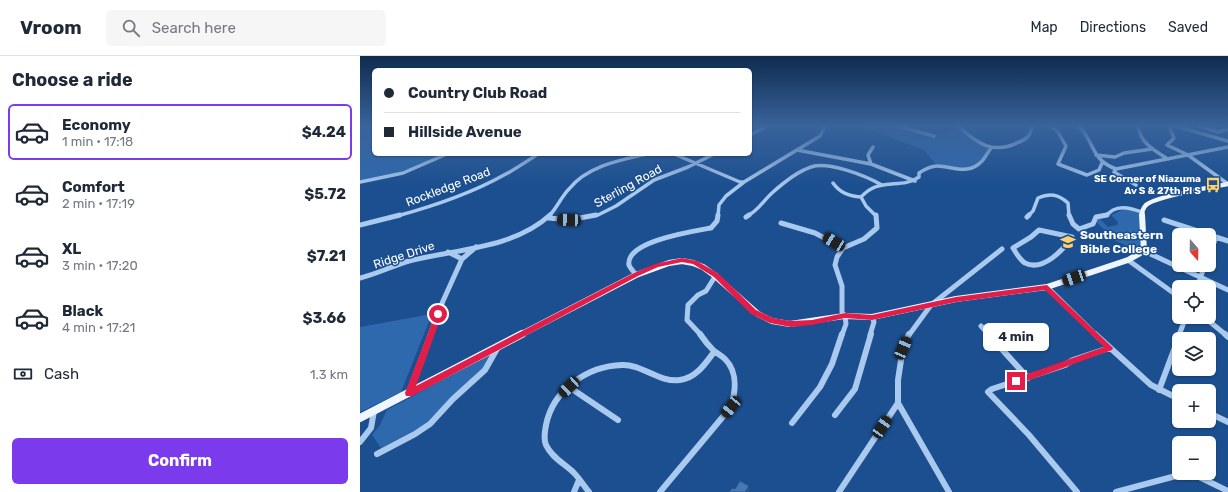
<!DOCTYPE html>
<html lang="en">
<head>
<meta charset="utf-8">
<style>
  body { margin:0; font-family:Rubik,sans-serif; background:#f6f6f7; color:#1f2937; height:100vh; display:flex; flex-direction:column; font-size:15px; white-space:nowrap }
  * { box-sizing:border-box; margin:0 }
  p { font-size:13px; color:#747a83 }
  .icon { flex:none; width:22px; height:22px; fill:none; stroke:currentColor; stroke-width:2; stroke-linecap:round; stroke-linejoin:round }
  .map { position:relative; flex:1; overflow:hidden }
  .drawer { display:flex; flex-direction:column; background:#fff; width:360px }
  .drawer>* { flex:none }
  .top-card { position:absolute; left:12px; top:12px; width:380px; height:88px; border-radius:6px; box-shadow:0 1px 3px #0004; display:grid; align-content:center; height:88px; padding:0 12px; background:#fff }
  .needle { width:26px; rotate:160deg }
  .tools { position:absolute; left:812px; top:172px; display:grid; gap:8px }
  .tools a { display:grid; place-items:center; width:44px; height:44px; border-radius:6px; background:#fff; box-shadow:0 1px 3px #0004; font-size:20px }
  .end { position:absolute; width:18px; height:18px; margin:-9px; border:5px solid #e11d48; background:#fff; box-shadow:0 0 0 2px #fff }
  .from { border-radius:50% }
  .bubble { position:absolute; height:28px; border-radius:6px; background:#fff; box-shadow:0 1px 3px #0004; font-size:13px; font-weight:700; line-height:28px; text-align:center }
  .car { position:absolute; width:12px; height:24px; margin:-12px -6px; border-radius:5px; box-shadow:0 0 3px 1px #0007; background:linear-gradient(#222 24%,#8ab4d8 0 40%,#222 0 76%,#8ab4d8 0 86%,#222 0) }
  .top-card b { display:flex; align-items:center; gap:14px; height:38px; font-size:15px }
  .top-card b+b { border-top:1px solid #e0e1e3 }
  .top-card i { width:10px; height:10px; background:#1f2937 }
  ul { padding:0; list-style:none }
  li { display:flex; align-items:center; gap:12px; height:56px; margin:0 8px 6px; padding:0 4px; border:2px solid transparent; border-radius:6px }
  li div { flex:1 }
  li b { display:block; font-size:15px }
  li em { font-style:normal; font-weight:700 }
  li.on { border-color:#7c3aed }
  li>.icon { width:36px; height:36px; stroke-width:1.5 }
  h2 { padding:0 12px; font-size:18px; line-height:48px }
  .pay { display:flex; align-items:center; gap:10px; height:44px; padding:0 12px; font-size:15px }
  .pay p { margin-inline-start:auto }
  .action { display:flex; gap:8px; margin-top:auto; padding:8px 12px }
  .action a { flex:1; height:46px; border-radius:6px; background:#7c3aed; color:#fff; font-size:16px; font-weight:700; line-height:46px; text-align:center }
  header { display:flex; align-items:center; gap:24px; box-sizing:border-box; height:56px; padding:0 20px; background:#fff; border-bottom:1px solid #e0e1e3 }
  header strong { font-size:19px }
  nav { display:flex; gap:22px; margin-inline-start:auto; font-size:14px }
  .search { width:280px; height:36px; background:#f6f6f7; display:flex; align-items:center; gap:10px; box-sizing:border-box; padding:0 14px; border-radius:6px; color:#747a83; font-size:15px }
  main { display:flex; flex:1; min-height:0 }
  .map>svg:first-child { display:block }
</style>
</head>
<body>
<header>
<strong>Vroom</strong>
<div class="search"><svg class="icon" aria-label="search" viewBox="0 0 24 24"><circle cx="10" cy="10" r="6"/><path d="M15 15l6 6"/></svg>Search here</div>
<nav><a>Map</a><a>Directions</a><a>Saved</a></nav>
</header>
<main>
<section class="drawer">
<h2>Choose a ride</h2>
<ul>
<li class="on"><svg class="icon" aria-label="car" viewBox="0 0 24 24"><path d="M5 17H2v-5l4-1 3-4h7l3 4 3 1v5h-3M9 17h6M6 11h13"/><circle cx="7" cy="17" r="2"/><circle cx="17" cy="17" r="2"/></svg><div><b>Economy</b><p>1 min · 17:18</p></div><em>$4.24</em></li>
<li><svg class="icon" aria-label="car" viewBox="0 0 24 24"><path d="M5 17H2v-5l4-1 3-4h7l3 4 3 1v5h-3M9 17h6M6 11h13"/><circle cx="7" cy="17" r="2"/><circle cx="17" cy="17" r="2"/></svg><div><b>Comfort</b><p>2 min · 17:19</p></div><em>$5.72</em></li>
<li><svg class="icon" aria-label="car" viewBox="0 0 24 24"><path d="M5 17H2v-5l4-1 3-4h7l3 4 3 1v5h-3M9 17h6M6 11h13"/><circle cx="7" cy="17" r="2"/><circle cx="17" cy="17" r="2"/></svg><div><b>XL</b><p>3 min · 17:20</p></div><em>$7.21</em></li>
<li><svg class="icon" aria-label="car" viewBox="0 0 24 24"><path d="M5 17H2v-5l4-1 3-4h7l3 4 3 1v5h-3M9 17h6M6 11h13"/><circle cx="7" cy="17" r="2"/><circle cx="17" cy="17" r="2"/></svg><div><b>Black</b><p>4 min · 17:21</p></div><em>$3.66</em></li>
</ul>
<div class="pay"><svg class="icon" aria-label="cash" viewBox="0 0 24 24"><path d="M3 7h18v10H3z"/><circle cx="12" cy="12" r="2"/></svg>Cash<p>1.3 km</p></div>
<div class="action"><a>Confirm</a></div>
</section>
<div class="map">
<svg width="868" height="436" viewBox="0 0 868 436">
  <rect width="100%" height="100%" fill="#1b4f8f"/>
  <!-- green -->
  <path fill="#2e69ad" d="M0,70H14V98H84L50,113L0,125Z
    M501,70H537L574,80L599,72L618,87L630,93L617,110L611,113L577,110L564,94Z
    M764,153H770L782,157L783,185L778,195L756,185L736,166L739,162L748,171L757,169L758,166L751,159Z
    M72,258L41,336L0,356V271Z
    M128,300H131L128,309L67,368L21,392L12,379L20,369L27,354Z"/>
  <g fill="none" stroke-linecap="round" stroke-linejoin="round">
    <!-- minor-far2 -->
    <path stroke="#a9c9ee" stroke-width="3.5" d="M538,70L574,80
      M598,70C618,88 633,99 659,86C667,83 671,79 672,70
      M691,70L698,76L706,90L698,108L727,119L739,114L742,107
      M719,70C735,87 731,104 756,113L868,91
      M778,70C780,87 795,95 808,103
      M809,70L814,82L807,89L828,99L868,128
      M810,70L819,71L868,85
      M839,70L858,76L868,73
      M390,79L407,70
      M437,94L511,108L555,125
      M314,98L380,126H384
      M736,99L755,101L764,97L792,93
      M511,108L508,99L513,91
      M756,113L754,116L776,129
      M0,126L43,117L87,98
      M473,127C480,137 489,140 501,141
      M37,160C74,150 110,138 144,119C156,113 167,105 178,98
      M189,160C197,152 201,141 209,133C227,110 260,104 287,98
      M230,160L238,159L256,150L294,124L328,111L354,98
      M358,160L359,149L366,140L384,126L460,80L465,70
      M387,160C397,156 404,144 412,137C423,127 436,116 451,111C469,105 506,120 522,129
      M516,160L506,150L501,141C504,138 507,135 511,133C526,124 544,132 559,121V117C565,113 570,110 577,110C593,110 608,120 622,105C625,102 628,96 631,92
      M668,160L673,155L678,142C690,137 698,138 708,147L709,160
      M742,160C748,160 749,156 753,154C762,149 773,153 782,156"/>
    <!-- minor-far1 -->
    <path stroke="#a9c9ee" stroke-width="5" d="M709,159L713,168L719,173L733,168L736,161L747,159
      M386,161L389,159
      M667,161L669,159
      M189,162L209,164L236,159
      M804,164L868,185
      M421,167L455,177L483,192
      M0,169L40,159
      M679,174L712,181C703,194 683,216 665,207C660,204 656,197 653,192L671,181Z
      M784,195L868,234
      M88,196L102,203
      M849,200L856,181
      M768,204L819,241
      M276,219C274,216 270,212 269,209C265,185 335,175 351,172L357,165L358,159
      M0,222C17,218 32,210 49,205C95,193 153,193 190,159
      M687,231L736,279
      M837,231L845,209
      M844,261L866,279
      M621,270L629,279
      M70,279L83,245L102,203L116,191
      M341,279L327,264L328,249L338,239L346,235L356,219
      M482,279L486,268L485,260L482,256V230L475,209L477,201L483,192L504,183L517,172L516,159
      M510,279L514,266L512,261
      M549,279L571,249L642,193
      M819,279L826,261"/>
    <!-- minor -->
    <path stroke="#a9c9ee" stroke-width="6" d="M628,278L668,322
      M735,278L791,329L819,343
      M865,278L868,281
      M209,331L258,364
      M799,334L820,278
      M49,336L71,278
      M538,347L589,436
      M849,357L868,366
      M475,359L495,333L511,278
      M432,367L460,331L472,308L482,278
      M0,386L11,372L14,355
      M17,398L55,378L70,368L93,343L125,314L138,291
      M831,417L868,435
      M214,436L219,424
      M229,436C224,430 220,423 214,417C205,408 192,402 186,389C183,382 185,376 186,369C193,334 227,310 262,309C282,308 299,327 320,324C336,322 345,308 354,296
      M300,436L371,351C376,334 378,316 365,303C362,300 358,298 354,295C349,290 344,284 340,278
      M479,436L538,347V324L543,291L549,278
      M717,436L669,379L628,336L632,333L705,309L713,304L749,292
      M756,436L827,417"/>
    <!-- major-far2 -->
    <path stroke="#f0f6ff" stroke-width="4.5" d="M782,160C782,157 783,152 786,149C796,140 852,131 868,128"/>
    <!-- major-far1 -->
    <path stroke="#f0f6ff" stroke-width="6" d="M160,279L276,219L309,207L322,205L333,207L343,211L354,219L398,258L412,265L430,268L484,260L512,261L596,243L687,231L768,204L784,195L782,159"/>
    <!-- major -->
    <path stroke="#f0f6ff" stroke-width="8" d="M0,362L162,278"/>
  </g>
  <!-- shaded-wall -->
  <path fill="#305480" d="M389,430V436H385Z"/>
  <!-- building -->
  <path fill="#4478b7" stroke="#305480" d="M380,425L389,430L385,436H369L372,432L375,433Z"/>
  <!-- sky -->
  <linearGradient id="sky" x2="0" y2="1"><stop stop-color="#0f2b4f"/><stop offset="0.53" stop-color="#39639b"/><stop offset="1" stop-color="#39639b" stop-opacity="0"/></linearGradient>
  <rect width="868" height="131" fill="url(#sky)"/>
  <!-- route -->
  <path fill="#e11d48" d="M322,202L337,205L359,218L396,254L413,262L431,265L452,264L485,257L512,259L596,241L687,229L753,292L752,294L656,329L653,328V323L744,291L685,234L596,246L512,264L485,262L452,269L431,271L410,267L391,258L354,221L333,208L322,206L298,211L278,220L52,340H46L45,337L76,256H81L82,258L56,330L274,217L295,208Z"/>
  <!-- icons -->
  <defs>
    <g id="bus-bare" transform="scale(1.2)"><path d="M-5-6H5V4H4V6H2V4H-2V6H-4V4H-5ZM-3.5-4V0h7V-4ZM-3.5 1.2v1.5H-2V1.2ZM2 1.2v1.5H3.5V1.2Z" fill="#ffd166" stroke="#1b4f8f" stroke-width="2.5" paint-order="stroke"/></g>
    <g id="school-bare" transform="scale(1.2)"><path d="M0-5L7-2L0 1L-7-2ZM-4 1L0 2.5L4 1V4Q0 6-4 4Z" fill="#ffd166" stroke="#1b4f8f" stroke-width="2.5" paint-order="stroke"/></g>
  </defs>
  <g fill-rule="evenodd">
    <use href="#bus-bare" x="853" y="129"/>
    <use href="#school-bare" x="708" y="186"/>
  </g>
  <g text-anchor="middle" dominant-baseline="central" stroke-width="3" stroke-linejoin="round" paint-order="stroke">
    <!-- far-poi labels -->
    <g font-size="10" font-weight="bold" fill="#fff" stroke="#1b4f8f" text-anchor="end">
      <text x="841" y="123">SE Corner of Niazuma<tspan x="841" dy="12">Av S &amp; 27th Pl S</tspan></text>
    </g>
    <!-- street labels -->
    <g font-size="12" fill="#fff" stroke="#1b4f8f">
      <text transform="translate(268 130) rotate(-29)">Sterling Road</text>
      <text transform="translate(88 131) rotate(-21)">Rockledge Road</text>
      <text transform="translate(44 199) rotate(-18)">Ridge Drive</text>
    </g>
    <!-- poi labels -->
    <g font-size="12" font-weight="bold" fill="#fff" stroke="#1b4f8f" text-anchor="start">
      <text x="720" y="179">Southeastern<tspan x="720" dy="14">Bible College</tspan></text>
    </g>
  </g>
</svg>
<div class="tools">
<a><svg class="needle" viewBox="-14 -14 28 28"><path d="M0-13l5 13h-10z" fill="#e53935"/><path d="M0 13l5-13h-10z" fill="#747a83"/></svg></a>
<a><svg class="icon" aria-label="locate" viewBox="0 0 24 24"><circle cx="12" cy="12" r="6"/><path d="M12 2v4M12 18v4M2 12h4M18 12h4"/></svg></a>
<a><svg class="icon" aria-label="layers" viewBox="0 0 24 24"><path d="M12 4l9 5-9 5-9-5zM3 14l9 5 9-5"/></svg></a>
<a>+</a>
<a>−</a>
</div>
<i class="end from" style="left:78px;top:258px"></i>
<i class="end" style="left:656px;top:325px"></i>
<div class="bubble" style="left:623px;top:267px;width:66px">4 min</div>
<i class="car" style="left:209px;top:164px;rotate:272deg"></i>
<i class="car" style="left:474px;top:186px;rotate:302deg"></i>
<i class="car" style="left:714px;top:222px;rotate:251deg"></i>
<i class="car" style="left:543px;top:292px;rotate:23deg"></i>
<i class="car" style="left:209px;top:331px;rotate:227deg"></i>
<i class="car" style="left:371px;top:351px;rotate:219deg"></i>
<i class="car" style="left:522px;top:371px;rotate:34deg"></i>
<div class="top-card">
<b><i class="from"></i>Country Club Road</b>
<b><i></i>Hillside Avenue</b>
</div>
</div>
</main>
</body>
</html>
